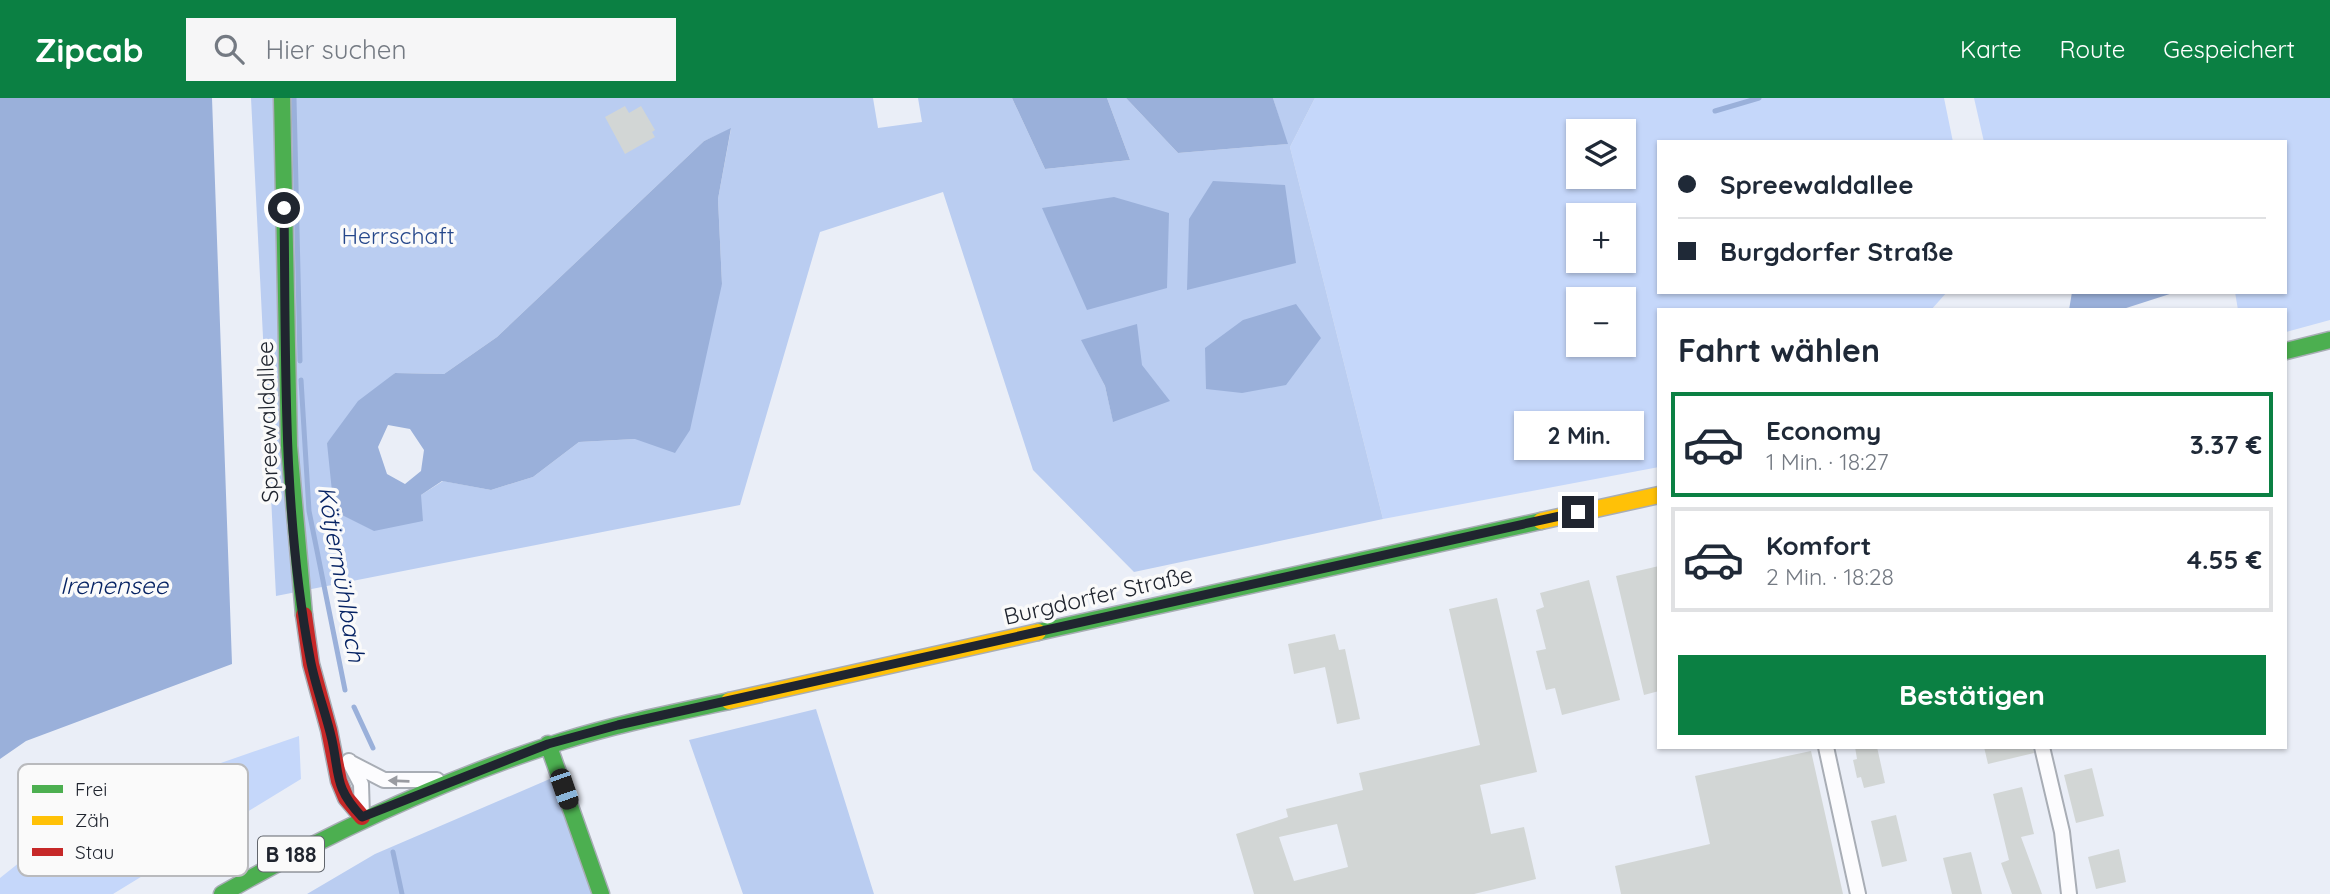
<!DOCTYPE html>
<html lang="de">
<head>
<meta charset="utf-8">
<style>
  body { margin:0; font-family:Quicksand,sans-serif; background:#f6f6f7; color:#1f2937; height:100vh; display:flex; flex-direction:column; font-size:26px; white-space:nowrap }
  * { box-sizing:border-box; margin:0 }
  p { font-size:23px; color:#747a83 }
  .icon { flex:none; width:38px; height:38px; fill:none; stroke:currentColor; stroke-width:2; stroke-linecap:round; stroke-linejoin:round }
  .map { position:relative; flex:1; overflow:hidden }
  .side { position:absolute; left:1657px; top:210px; width:630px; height:441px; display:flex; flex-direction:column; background:#fff; border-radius:0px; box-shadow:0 2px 5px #0004 }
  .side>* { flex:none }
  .hud { position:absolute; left:1657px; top:42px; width:630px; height:154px; border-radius:0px; box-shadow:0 2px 5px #0004; display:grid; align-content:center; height:154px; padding:0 21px; background:#fff }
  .buttons { position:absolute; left:1566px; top:21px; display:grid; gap:14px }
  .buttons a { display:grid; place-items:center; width:70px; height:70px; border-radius:0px; background:#fff; box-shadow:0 2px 5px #0004; font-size:35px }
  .end { position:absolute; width:32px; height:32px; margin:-16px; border:9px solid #20252f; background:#fff; box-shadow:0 0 0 4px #fff }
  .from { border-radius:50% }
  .bubble { position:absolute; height:49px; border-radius:0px; background:#fff; box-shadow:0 2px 5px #0004; font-size:23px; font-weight:700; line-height:49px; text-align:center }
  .car { position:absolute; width:21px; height:42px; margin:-21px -10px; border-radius:9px; box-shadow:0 0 5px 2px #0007; background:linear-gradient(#222 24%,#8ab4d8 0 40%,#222 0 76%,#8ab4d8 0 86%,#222 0) }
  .hud b { display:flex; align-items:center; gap:24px; height:66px; font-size:26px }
  .hud b+b { border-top:2px solid #e0e1e3 }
  .hud i { width:18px; height:18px; background:#1f2937 }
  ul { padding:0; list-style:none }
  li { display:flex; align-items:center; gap:21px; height:105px; margin:0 14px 10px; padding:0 7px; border:4px solid #e0e1e3; border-radius:0px }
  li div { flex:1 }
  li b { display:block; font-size:26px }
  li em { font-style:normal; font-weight:700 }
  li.on { border-color:#0b8043 }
  li>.icon { width:63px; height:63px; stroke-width:1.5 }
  h2 { padding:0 21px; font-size:32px; line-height:84px }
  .primary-button { display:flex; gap:14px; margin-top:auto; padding:14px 21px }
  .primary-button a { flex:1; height:80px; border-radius:0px; background:#0b8043; color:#fff; font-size:28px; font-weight:700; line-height:80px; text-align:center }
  header { display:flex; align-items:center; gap:42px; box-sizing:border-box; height:98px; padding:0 35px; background:#0b8043; color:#fff }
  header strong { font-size:33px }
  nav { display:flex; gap:38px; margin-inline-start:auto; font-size:24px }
  .search { width:490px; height:63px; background:#f6f6f7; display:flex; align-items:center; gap:18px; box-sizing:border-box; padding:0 24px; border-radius:0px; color:#747a83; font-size:26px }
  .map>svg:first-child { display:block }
</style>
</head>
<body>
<header>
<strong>Zipcab</strong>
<div class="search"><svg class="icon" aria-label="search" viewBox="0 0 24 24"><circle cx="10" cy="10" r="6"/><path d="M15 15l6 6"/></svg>Hier suchen</div>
<nav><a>Karte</a><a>Route</a><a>Gespeichert</a></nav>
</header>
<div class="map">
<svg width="2330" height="796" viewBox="0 0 2330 796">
  <rect width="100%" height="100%" fill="#eaeef7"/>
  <!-- green -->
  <path fill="#c5d7fa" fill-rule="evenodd" d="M1315,0H1944L1953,44H1659V194H1947L1931,212H1659V369L1383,421L1290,49ZM1578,33H1624V79H1578ZM1578,117H1624V163H1578ZM1578,201H1624V247H1578Z
    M1974,0H2330V222L2286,234V212H2238L2235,194H2286V44H1984Z
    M299,638L301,681L113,796H0V780L69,725L134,695Z"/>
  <!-- forest -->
  <path fill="#bacdf1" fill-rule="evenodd" d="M251,0H873L878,30L922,24L918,0H1012L1045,71L1130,62L1107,0H1126L1178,55L1287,46L1273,0H1315L1290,49L1383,421L1134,474L1033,372L943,94L820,134L740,407L276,498ZM731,31L718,101L722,186L635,341L579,344L533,379L491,392L443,383L421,397L327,345L395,275L444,276L497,239L704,43ZM1082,242L1142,267L1113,323L1105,288Z
    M816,611L874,796H743L689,642Z
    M552,680L592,796H307L375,756Z"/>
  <!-- water -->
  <path fill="#9ab0da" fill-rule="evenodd" d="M0,0H212L232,566L26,643L0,661Z
    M1012,0H1107L1130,62L1045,71Z
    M1126,0H1273L1288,46L1178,55Z
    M731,30L718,101L722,186L690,332L675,355L635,341L579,344L533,379L491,392L442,383L421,397L423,423L374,433L334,413L327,345L358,303L395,275L444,276L497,239L704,43ZM388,327L410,331L424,352L421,373L405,386L387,376L378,349Z
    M1213,83L1285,87L1296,165L1187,192L1189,121Z
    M1114,99L1169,115L1167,190L1087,212L1042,110Z
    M2072,194H2176L2120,212H2069Z
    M1296,206L1321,240L1286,287L1242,295L1206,291L1205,250L1243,222Z
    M1137,226L1142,267L1170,303L1113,324L1105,288L1081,242Z"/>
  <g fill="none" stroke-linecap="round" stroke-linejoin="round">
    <!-- stream -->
    <path stroke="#9ab0da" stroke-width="5" d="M294,0L300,263
      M1715,13L1759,0
      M301,282L309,413L345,592
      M354,609L373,650
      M393,754L402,796"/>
  </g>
  <!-- building -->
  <path fill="#d2d6d5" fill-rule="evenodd" d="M625,8L629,15L641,8L655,32L652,34L655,39L625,56L605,19Z
    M1659,468V593L1644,597L1616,478Z
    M1589,482L1620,602L1562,617L1555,590L1546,592L1536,553L1546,551L1536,512L1544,509L1540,495Z
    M1497,500L1537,674L1480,687L1491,736L1524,729L1536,781L1474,796H1254L1236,736L1288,719L1286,711L1363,692L1359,675L1480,647L1449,511ZM1337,726L1348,769L1294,783L1279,739Z
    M1335,536L1339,552L1345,551L1360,621L1337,626L1325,569L1294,576L1288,546Z
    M1855,649H1877L1885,685L1864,690L1861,679L1857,680L1853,662L1857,661Z
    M1984,649H2033L2034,655L1988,666Z
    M1811,653L1843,796H1621L1615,768L1710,746L1695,678Z
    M2092,670L2104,718L2076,725L2064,677Z
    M2022,689L2034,736L2021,739L2042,796H2012L2001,765L2009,762L1993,696Z
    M1896,717L1907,763L1882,769L1871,723Z
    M2119,751L2126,784L2096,791L2088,759Z
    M1971,754L1982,796H1952L1943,760Z"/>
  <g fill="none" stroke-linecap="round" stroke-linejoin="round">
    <!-- street casing -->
    <g stroke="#a8adb5" stroke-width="18">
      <path id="street" d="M1826,649L1858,796
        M2042,649L2062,734L2069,796
        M349,663L361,686L362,719
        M351,665L384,682H437"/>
    </g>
    <!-- fast casing -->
    <g stroke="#a8adb5" stroke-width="19">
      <path id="fast" d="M282,0L289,348L304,517
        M2286,253L2330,242
        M1038,534L1541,423
        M548,646L601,796
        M222,796C331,734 443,681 563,643C617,626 673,615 729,603"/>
    </g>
    <!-- slow casing -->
    <g stroke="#a8adb5" stroke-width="19">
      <path id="slow" d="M1541,423L1659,397
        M729,603L1038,534"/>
    </g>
    <!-- jam casing -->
    <g stroke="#a8adb5" stroke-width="19">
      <path id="jam" d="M304,517L311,566L329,632L339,683L346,700L362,719"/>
    </g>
    <!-- street -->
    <use href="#street" stroke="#fcfcfe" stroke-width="14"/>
    <!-- fast -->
    <use href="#fast" stroke="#4caf50" stroke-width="16"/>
    <!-- slow -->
    <use href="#slow" stroke="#ffc107" stroke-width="16"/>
    <!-- jam -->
    <use href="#jam" stroke="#c62828" stroke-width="16"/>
  </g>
  <!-- one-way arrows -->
  <defs><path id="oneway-solid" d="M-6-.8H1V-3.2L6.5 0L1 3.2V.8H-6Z" transform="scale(1.75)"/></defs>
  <use fill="#999ba1" href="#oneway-solid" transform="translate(399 683) rotate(-178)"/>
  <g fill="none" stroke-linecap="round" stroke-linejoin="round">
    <!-- route -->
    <path stroke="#20252f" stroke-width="9" d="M284,110C286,259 282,413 310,560C315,588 326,615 332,642C340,679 334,689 362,719L548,646L618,627L1578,414"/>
  </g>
  <g text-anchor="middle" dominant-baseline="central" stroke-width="7" stroke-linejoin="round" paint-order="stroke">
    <!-- shield labels -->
    <rect fill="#fafafa" stroke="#61656c" stroke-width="2" x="258" y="738.5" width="66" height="35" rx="5"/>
    <g font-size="21" font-weight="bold" fill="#20252f">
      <text x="291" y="756">B 188</text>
    </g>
    <!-- park labels -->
    <g font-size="23" fill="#25478b" stroke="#fafafa">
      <text x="398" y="137">Herrschaft</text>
    </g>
    <!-- street labels -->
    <g font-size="23" fill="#20252f" stroke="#fafafa">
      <text transform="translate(267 324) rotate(-92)">Spreewaldallee</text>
      <text transform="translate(1098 497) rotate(-13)">Burgdorfer Straße</text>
    </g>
    <!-- water labels -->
    <g font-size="24" font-style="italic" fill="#052263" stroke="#fafafa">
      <text transform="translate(342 476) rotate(80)">Kötjermühlbach</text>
      <text x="114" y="487">Irenensee</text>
    </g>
  </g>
  <!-- legend -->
  <rect x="18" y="666" width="230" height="112" rx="10" fill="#fafafa" stroke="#b9babd" stroke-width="2"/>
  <rect x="32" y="687" width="31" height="8" fill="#4caf50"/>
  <rect x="32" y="718" width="31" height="9" fill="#ffc107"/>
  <rect x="32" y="750" width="31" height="8" fill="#c62828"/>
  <g font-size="19" fill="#20252f">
    <text x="75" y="698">Frei</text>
    <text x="75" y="729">Zäh</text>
    <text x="75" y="761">Stau</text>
  </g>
</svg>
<div class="buttons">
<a><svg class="icon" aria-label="layers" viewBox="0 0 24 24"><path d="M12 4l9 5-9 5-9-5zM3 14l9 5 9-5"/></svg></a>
<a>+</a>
<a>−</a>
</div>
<i class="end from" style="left:284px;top:110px"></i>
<i class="end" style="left:1578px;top:414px"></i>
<div class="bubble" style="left:1514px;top:313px;width:130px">2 Min.</div>
<i class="car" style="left:564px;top:691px;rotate:161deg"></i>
<div class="hud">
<b><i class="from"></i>Spreewaldallee</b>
<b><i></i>Burgdorfer Straße</b>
</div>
<section class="side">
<h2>Fahrt wählen</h2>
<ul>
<li class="on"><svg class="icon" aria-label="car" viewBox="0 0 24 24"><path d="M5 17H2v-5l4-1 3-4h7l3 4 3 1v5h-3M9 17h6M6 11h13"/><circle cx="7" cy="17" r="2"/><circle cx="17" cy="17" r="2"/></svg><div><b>Economy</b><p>1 Min. · 18:27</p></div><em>3.37 €</em></li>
<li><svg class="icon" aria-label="car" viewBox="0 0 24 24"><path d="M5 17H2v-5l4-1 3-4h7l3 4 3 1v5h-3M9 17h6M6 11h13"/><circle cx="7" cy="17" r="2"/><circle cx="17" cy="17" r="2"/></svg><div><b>Komfort</b><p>2 Min. · 18:28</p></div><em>4.55 €</em></li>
</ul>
<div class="primary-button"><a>Bestätigen</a></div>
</section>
</div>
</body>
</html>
